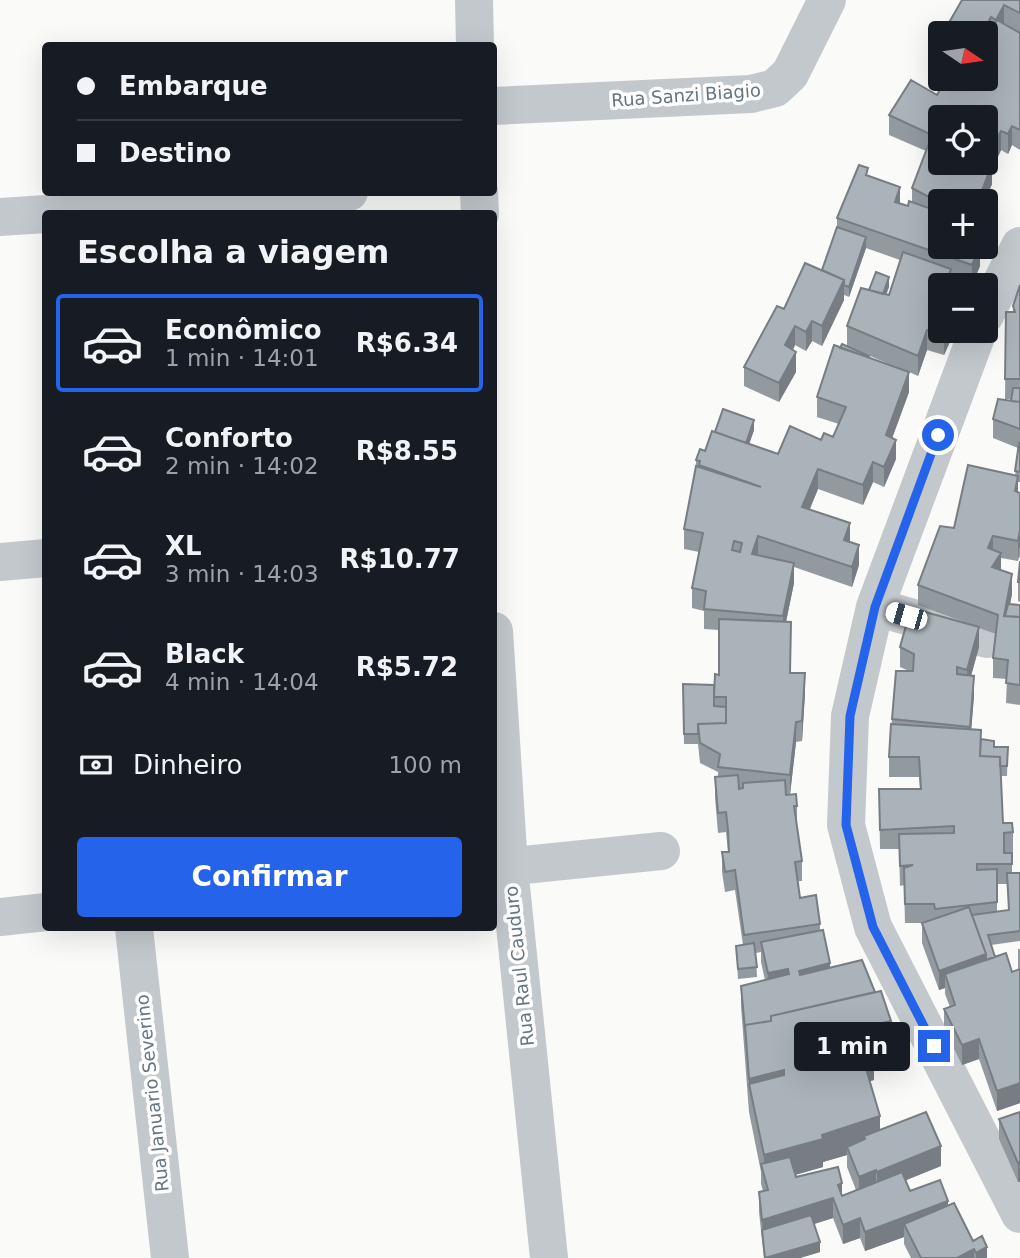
<!DOCTYPE html>
<html lang="pt">
<head>
<meta charset="utf-8">
<style>
  body { margin:0; font-family:"DejaVu Sans",sans-serif; background:#242831; color:#f1f3f6; height:100vh; display:flex; flex-direction:column; font-size:26px; white-space:nowrap }
  * { box-sizing:border-box; margin:0 }
  p { font-size:23px; color:#9ea1a6 }
  .icon { flex:none; width:38px; height:38px; fill:none; stroke:currentColor; stroke-width:2; stroke-linecap:round; stroke-linejoin:round }
  .map { position:relative; flex:1; overflow:hidden }
  .side { position:absolute; left:42px; top:210px; width:455px; height:721px; display:flex; flex-direction:column; background:#171b24; border-radius:7px; box-shadow:0 7px 28px #0002 }
  .side>* { flex:none }
  .hud { position:absolute; left:42px; top:42px; width:455px; height:154px; border-radius:7px; box-shadow:0 7px 28px #0002; display:grid; align-content:center; height:154px; padding:0 35px; background:#171b24 }
  .needle { width:46px; rotate:103deg }
  .fabs { position:absolute; left:928px; top:21px; display:grid; gap:14px }
  .fabs a { display:grid; place-items:center; width:70px; height:70px; border-radius:7px; background:#171b24; box-shadow:0 7px 28px #0002; font-size:35px }
  .end { position:absolute; width:32px; height:32px; margin:-16px; border:9px solid #2563eb; background:#fff; box-shadow:0 0 0 4px #fff }
  .from { border-radius:50% }
  .bubble { position:absolute; height:49px; border-radius:7px; background:#171b24; box-shadow:0 7px 28px #0002; font-size:23px; font-weight:800; line-height:49px; text-align:center }
  .car { position:absolute; width:21px; height:42px; margin:-21px -10px; border-radius:9px; box-shadow:0 0 5px 2px #0007; background:linear-gradient(#fff 24%,#345 0 40%,#fff 0 76%,#345 0 86%,#fff 0) }
  .hud b { display:flex; align-items:center; gap:24px; height:66px; font-size:26px }
  .hud b+b { border-top:2px solid #363941 }
  .hud i { width:18px; height:18px; background:#f1f3f6 }
  ul { padding:0; list-style:none }
  li { display:flex; align-items:center; gap:21px; height:98px; margin:0 14px 10px; padding:0 21px; border:4px solid transparent; border-radius:7px }
  li div { flex:1 }
  li b { display:block; font-size:26px }
  li em { font-style:normal; font-weight:800 }
  li.selected { border-color:#2563eb }
  li>.icon { width:63px; height:63px; stroke-width:1.5 }
  h2 { padding:0 35px; font-size:32px; line-height:84px }
  .pay { display:flex; align-items:center; gap:18px; height:77px; padding:0 35px; font-size:26px }
  .pay p { margin-inline-start:auto }
  .cta { display:flex; gap:14px; margin-top:auto; padding:14px 35px }
  .cta a { flex:1; height:80px; border-radius:7px; background:#2563eb; color:#fff; font-size:28px; font-weight:800; line-height:80px; text-align:center }
  .map>svg:first-child { display:block }
</style>
</head>
<body>
<div class="map">
<svg width="1020" height="1258" viewBox="0 0 1020 1258">
  <rect width="100%" height="100%" fill="#fafaf8"/>
  <g fill="none" stroke-linecap="round" stroke-linejoin="round">
    <!-- minor -->
    <path stroke="#c3c8cc" stroke-width="38" d="M474,0L475,46
      M494,106L751,94L775,88L790,74L827,0
      M479,192L480,214
      M53,214L349,192
      M0,217L46,214
      M985,315L1020,246
      M978,331L875,607L850,716L846,825L873,927L1020,1214
      M0,562L46,558
      M875,607L987,639
      M494,631L509,867L549,1258
      M494,868L661,851
      M0,917L46,912
      M134,928L170,1258"/>
  </g>
  <!-- wall -->
  <path fill="#929a9f" fill-rule="evenodd" d="M962,0H1020V150L1012,145L1008,154L1001,150L992,170V184L985,201H940V247L980,266L972,285L951,278V285H940V331H953V335L944,355L927,350L918,376L909,372V392L892,438L896,459L884,487L873,482L863,505L818,489L810,509L850,542L859,565L852,587L794,567V583L786,622L791,673L805,693L802,741L796,742L790,794L797,806V825L802,861V881H798L800,898L820,924V930L830,968L891,1049L874,1053V1080L870,1081L880,1130L941,1166L906,1180L910,1191L948,1205L973,1241L987,1258H911L904,1244V1237L865,1251L860,1238L843,1244L833,1218L814,1224L820,1252L800,1258H764L759,1212V1192L763,1191L761,1184V1172L749,1112L741,1006V986L765,980L761,962V952L756,953L757,977L738,979L736,946L743,945L735,890L725,892L722,872V852H728L726,832L718,833L715,797V777H718V772L700,763L698,744H684L683,684L714,685L719,675V630L704,629V611L692,608V588L699,552L684,549V529L696,466V460L705,451L715,432L754,430L749,444L778,454L833,437L839,424L817,417V397L869,358L905,371L847,346V326L869,290L889,287L886,294L889,295L900,260L866,248L849,297L844,295V300L822,346L812,341L806,351L795,345L793,350L796,372L779,402L744,386V367L784,309L822,270L837,227V218L868,176L900,203L908,206L912,202V188L926,151L889,135V115L937,95L945,80L943,79H985ZM985,117V163H940ZM847,1155V1167L856,1190L842,1196L796,1177L795,1175L823,1167V1162Z
    M940,39V77L932,73V53Z
    M1020,285V482H1018V492L1020,493V558L1019,557L1018,561L1001,558V570L1012,594L1010,604L1020,605V705L1006,703L1007,679L993,678V658L996,634L979,628V647L971,676L974,696L971,729L981,739L994,747H1008L1007,776H1001L1003,823L1013,832V852L1006,853H1012V873H1020V941L991,945L995,957L1012,972L1018,970V949H1020V1103L997,1111L979,1059L962,1065L944,1029V1009L950,1007L945,994V988L939,990L922,943V923H905L904,885L900,886L899,849H880L879,789H920L919,777H889V757L892,719L909,671L900,667V647L972,625L918,605V585L954,528L1015,476L1018,448L993,438V419L1011,401L1012,399H1005L1006,312H1013V306ZM997,884H1007L1009,910L997,912Z
    M1020,561V602L1018,601V582Z
    M1020,1112L1018,1182L999,1139V1119Z"/>
  <!-- shaded-wall -->
  <path fill="#777d82" d="M1004,5V25L996,39V20Z
    M991,17V36L985,47V33H982Z
    M1012,126V145L1008,154V134Z
    M1001,131V150L992,170V184L985,201H978L986,179V160Z
    M900,187V207L895,202Z
    M866,237V248L849,297V287Z
    M980,247V266L972,285V265Z
    M951,269V285H945Z
    M889,277V287L881,309V299Z
    M844,280V300L822,346V326Z
    M812,321V341L806,351V332Z
    M795,326V345L785,365V345Z
    M927,330V350L918,376V356Z
    M946,331H953V335L944,355V336Z
    M796,352V372L779,402V383Z
    M909,372V392L886,455V435Z
    M754,420V430L743,462V451Z
    M896,440V459L884,487V467Z
    M873,462V482L863,505V485Z
    M818,469V489L802,527V507Z
    M1018,476V496L1015,491Z
    M850,523V543L844,540Z
    M1020,530V548H1019L1018,561V541Z
    M758,536V555L752,554Z
    M993,536V556L988,548Z
    M859,545V565L852,587V567Z
    M1001,553V572L992,567Z
    M794,563V583L783,636V616Z
    M1012,574V594L1006,625L1004,616Z
    M979,627V647L967,690V670Z
    M805,673V693L802,741V721Z
    M974,676V696L970,746V727Z
    M796,722V742L790,795V775Z
    M986,954V964L945,974V988L939,990V971Z
    M830,963V983L799,991V971Z
    M788,969V989L768,993V973Z
    M891,1021V1049L874,1053V1080L862,1083V1055L869,1026Z
    M979,1039V1059L962,1065V1045Z
    M784,1070V1098L749,1084V1107V1079Z
    M1020,1083V1103L997,1111V1091Z
    M880,1116V1145L865,1139L864,1136V1149L847,1147V1155L823,1162V1167L766,1183L764,1173V1155L822,1135Z
    M941,1146V1166L877,1192V1172Z
    M1020,1162V1182H1018V1163Z
    M876,1170V1189L859,1197V1177Z
    M842,1183V1203L838,1185Z
    M833,1198V1218L763,1240L762,1220Z
    M948,1201V1220L904,1224V1237L865,1251V1232Z
    M860,1218V1238L843,1244V1225Z
    M820,1242V1252L800,1258H767Z
    M987,1247V1258H976V1253Z
    M974,1249V1258H957Z"/>
  <!-- building -->
  <path fill="#aab3b9" stroke="#777d82" stroke-width="2" fill-rule="evenodd" d="M962,0H1020V13L1004,5L996,20L991,17L982,33H943Z
    M997,20L1020,33V130L1012,126L1008,134L1001,131L986,160L985,117H940V163H985V162L992,164L978,201H940V203L912,188L932,135L889,115L911,80L937,95L946,79H985V42Z
    M940,39V57L932,53Z
    M859,165L868,168L866,175L900,187L895,202L908,206L909,201L940,212V247H980L972,265L837,218Z
    M837,227L866,237L849,287L844,285V280L822,270Z
    M903,252L951,269L945,285H940V300L936,309L940,311V331H946L944,336L927,330L918,356L847,326L861,288L889,295Z
    M805,263L844,280L822,326L812,321L806,332L795,326L785,345L796,352L779,383L744,367L777,306L784,309Z
    M876,272L889,277L883,294L869,290Z
    M1020,285V379H1005L1006,312H1015L1013,306Z
    M842,344L869,356L868,357L840,348Z
    M834,345L909,372L886,435L896,440L884,467L873,462L863,485L818,469L802,507L850,523L844,540L859,545L852,567L758,536L752,554L794,563L783,616L704,609L706,591L692,588L703,533L684,529L696,466L761,487L699,465L700,461L696,460L700,449L705,451L712,431L778,454L790,426L821,440L824,433L833,437L846,407L817,397ZM734,541L742,543L740,552L732,550Z
    M1013,388H1020V402L1011,401Z
    M998,399L1020,402V429L993,419Z
    M723,409L754,420L746,443L715,432Z
    M1019,443L1020,444V472L1015,471Z
    M968,465L1018,476L1015,491L1020,493V530L1018,541L993,536L988,548L1001,553L992,567L1012,574L1004,616L1020,617V685L1006,683L1008,660L993,658L998,615L918,585L940,526L954,528Z
    M1020,561V582H1018Z
    M1008,604L1020,605V617L1005,616Z
    M911,608L979,627L967,670L957,667V674L974,676L970,727L892,719L896,671H913L914,654L900,647Z
    M719,619L791,622L790,673H805L802,721L796,722L790,775L718,767L720,754L700,743L698,724L726,723V697H714L715,674L719,675Z
    M683,684L714,685V706L726,707V723L698,724V734H684Z
    M891,724L981,730L980,756L1000,757L1003,823H1012L1013,832L1004,833V853H1012V864H977V870L997,869V902L935,909L934,904H905L904,868L913,865L900,866L899,834L954,833V826L880,830L879,789H921L919,757H889Z
    M981,739L994,741V747H1008L1007,766H1000V757L980,756Z
    M738,775L739,789L743,788V783L785,780L786,795L796,794L797,806H794L802,861L795,862L800,898L816,895L820,924L744,935L735,870L725,872L722,852H729L728,830L726,812L718,813L715,777Z
    M1007,873H1020V931L988,935L995,957L986,960V954L972,915L1009,910Z
    M969,907L986,954L939,971L922,923Z
    M823,930L830,963L799,971L800,975L862,960L875,992L771,1016V1021L745,1025V1029L741,986L789,974L788,969L768,973L761,942Z
    M754,943L757,967L738,969L736,946Z
    M1006,953L1012,972L1020,969V1083L997,1091L979,1039L962,1045L944,1009L955,1005L945,974Z
    M881,991L891,1021L869,1026L874,1052L862,1055L880,1116L822,1135L823,1139L764,1155L749,1084L784,1075V1070L749,1079L745,1025L771,1021V1016Z
    M926,1112L941,1146L877,1172L876,1170L859,1177L847,1147L865,1139L864,1136Z
    M1020,1112V1162L1018,1163L999,1119Z
    M790,1157L796,1177L838,1167L842,1183L838,1185L842,1196L902,1172L910,1191L940,1180L948,1201L865,1232L860,1218L843,1225L833,1198L762,1220L759,1192L768,1190L761,1164Z
    M954,1203L973,1241L982,1236L987,1247L976,1253L974,1249L957,1258H921L904,1224Z
    M811,1215L820,1242L765,1258L762,1230Z"/>
  <g fill="none" stroke-linecap="round" stroke-linejoin="round">
    <!-- route -->
    <path stroke="#2563eb" stroke-width="9" d="M934,1046L873,927L846,825L850,716L875,607L938,435"/>
  </g>
  <g text-anchor="middle" dominant-baseline="central" stroke-width="7" stroke-linejoin="round" paint-order="stroke">
    <!-- street labels -->
    <g font-size="18" fill="#657683" stroke="#fff">
      <text transform="translate(686 95) rotate(-4)">Rua Sanzi Biagio</text>
      <text transform="translate(519 966) rotate(-96)">Rua Raul Cauduro</text>
      <text transform="translate(152 1093) rotate(-96)">Rua Januario Severino</text>
    </g>
  </g>
</svg>
<div class="fabs">
<a><svg class="needle" viewBox="-14 -14 28 28"><path d="M0-13l5 13h-10z" fill="#e53935"/><path d="M0 13l5-13h-10z" fill="#9ea1a6"/></svg></a>
<a><svg class="icon" aria-label="locate" viewBox="0 0 24 24"><circle cx="12" cy="12" r="6"/><path d="M12 2v4M12 18v4M2 12h4M18 12h4"/></svg></a>
<a>+</a>
<a>−</a>
</div>
<i class="end from" style="left:938px;top:435px"></i>
<i class="end" style="left:934px;top:1046px"></i>
<div class="bubble" style="left:794px;top:1022px;width:116px">1 min</div>
<i class="car" style="left:906px;top:616px;rotate:286deg"></i>
<div class="hud">
<b><i class="from"></i>Embarque</b>
<b><i></i>Destino</b>
</div>
<section class="side">
<h2>Escolha a viagem</h2>
<ul>
<li class="selected"><svg class="icon" aria-label="car" viewBox="0 0 24 24"><path d="M5 17H2v-5l4-1 3-4h7l3 4 3 1v5h-3M9 17h6M6 11h13"/><circle cx="7" cy="17" r="2"/><circle cx="17" cy="17" r="2"/></svg><div><b>Econômico</b><p>1 min · 14:01</p></div><em>R$6.34</em></li>
<li><svg class="icon" aria-label="car" viewBox="0 0 24 24"><path d="M5 17H2v-5l4-1 3-4h7l3 4 3 1v5h-3M9 17h6M6 11h13"/><circle cx="7" cy="17" r="2"/><circle cx="17" cy="17" r="2"/></svg><div><b>Conforto</b><p>2 min · 14:02</p></div><em>R$8.55</em></li>
<li><svg class="icon" aria-label="car" viewBox="0 0 24 24"><path d="M5 17H2v-5l4-1 3-4h7l3 4 3 1v5h-3M9 17h6M6 11h13"/><circle cx="7" cy="17" r="2"/><circle cx="17" cy="17" r="2"/></svg><div><b>XL</b><p>3 min · 14:03</p></div><em>R$10.77</em></li>
<li><svg class="icon" aria-label="car" viewBox="0 0 24 24"><path d="M5 17H2v-5l4-1 3-4h7l3 4 3 1v5h-3M9 17h6M6 11h13"/><circle cx="7" cy="17" r="2"/><circle cx="17" cy="17" r="2"/></svg><div><b>Black</b><p>4 min · 14:04</p></div><em>R$5.72</em></li>
</ul>
<div class="pay"><svg class="icon" aria-label="cash" viewBox="0 0 24 24"><path d="M3 7h18v10H3z"/><circle cx="12" cy="12" r="2"/></svg>Dinheiro<p>100 m</p></div>
<div class="cta"><a>Confirmar</a></div>
</section>
</div>
</body>
</html>
